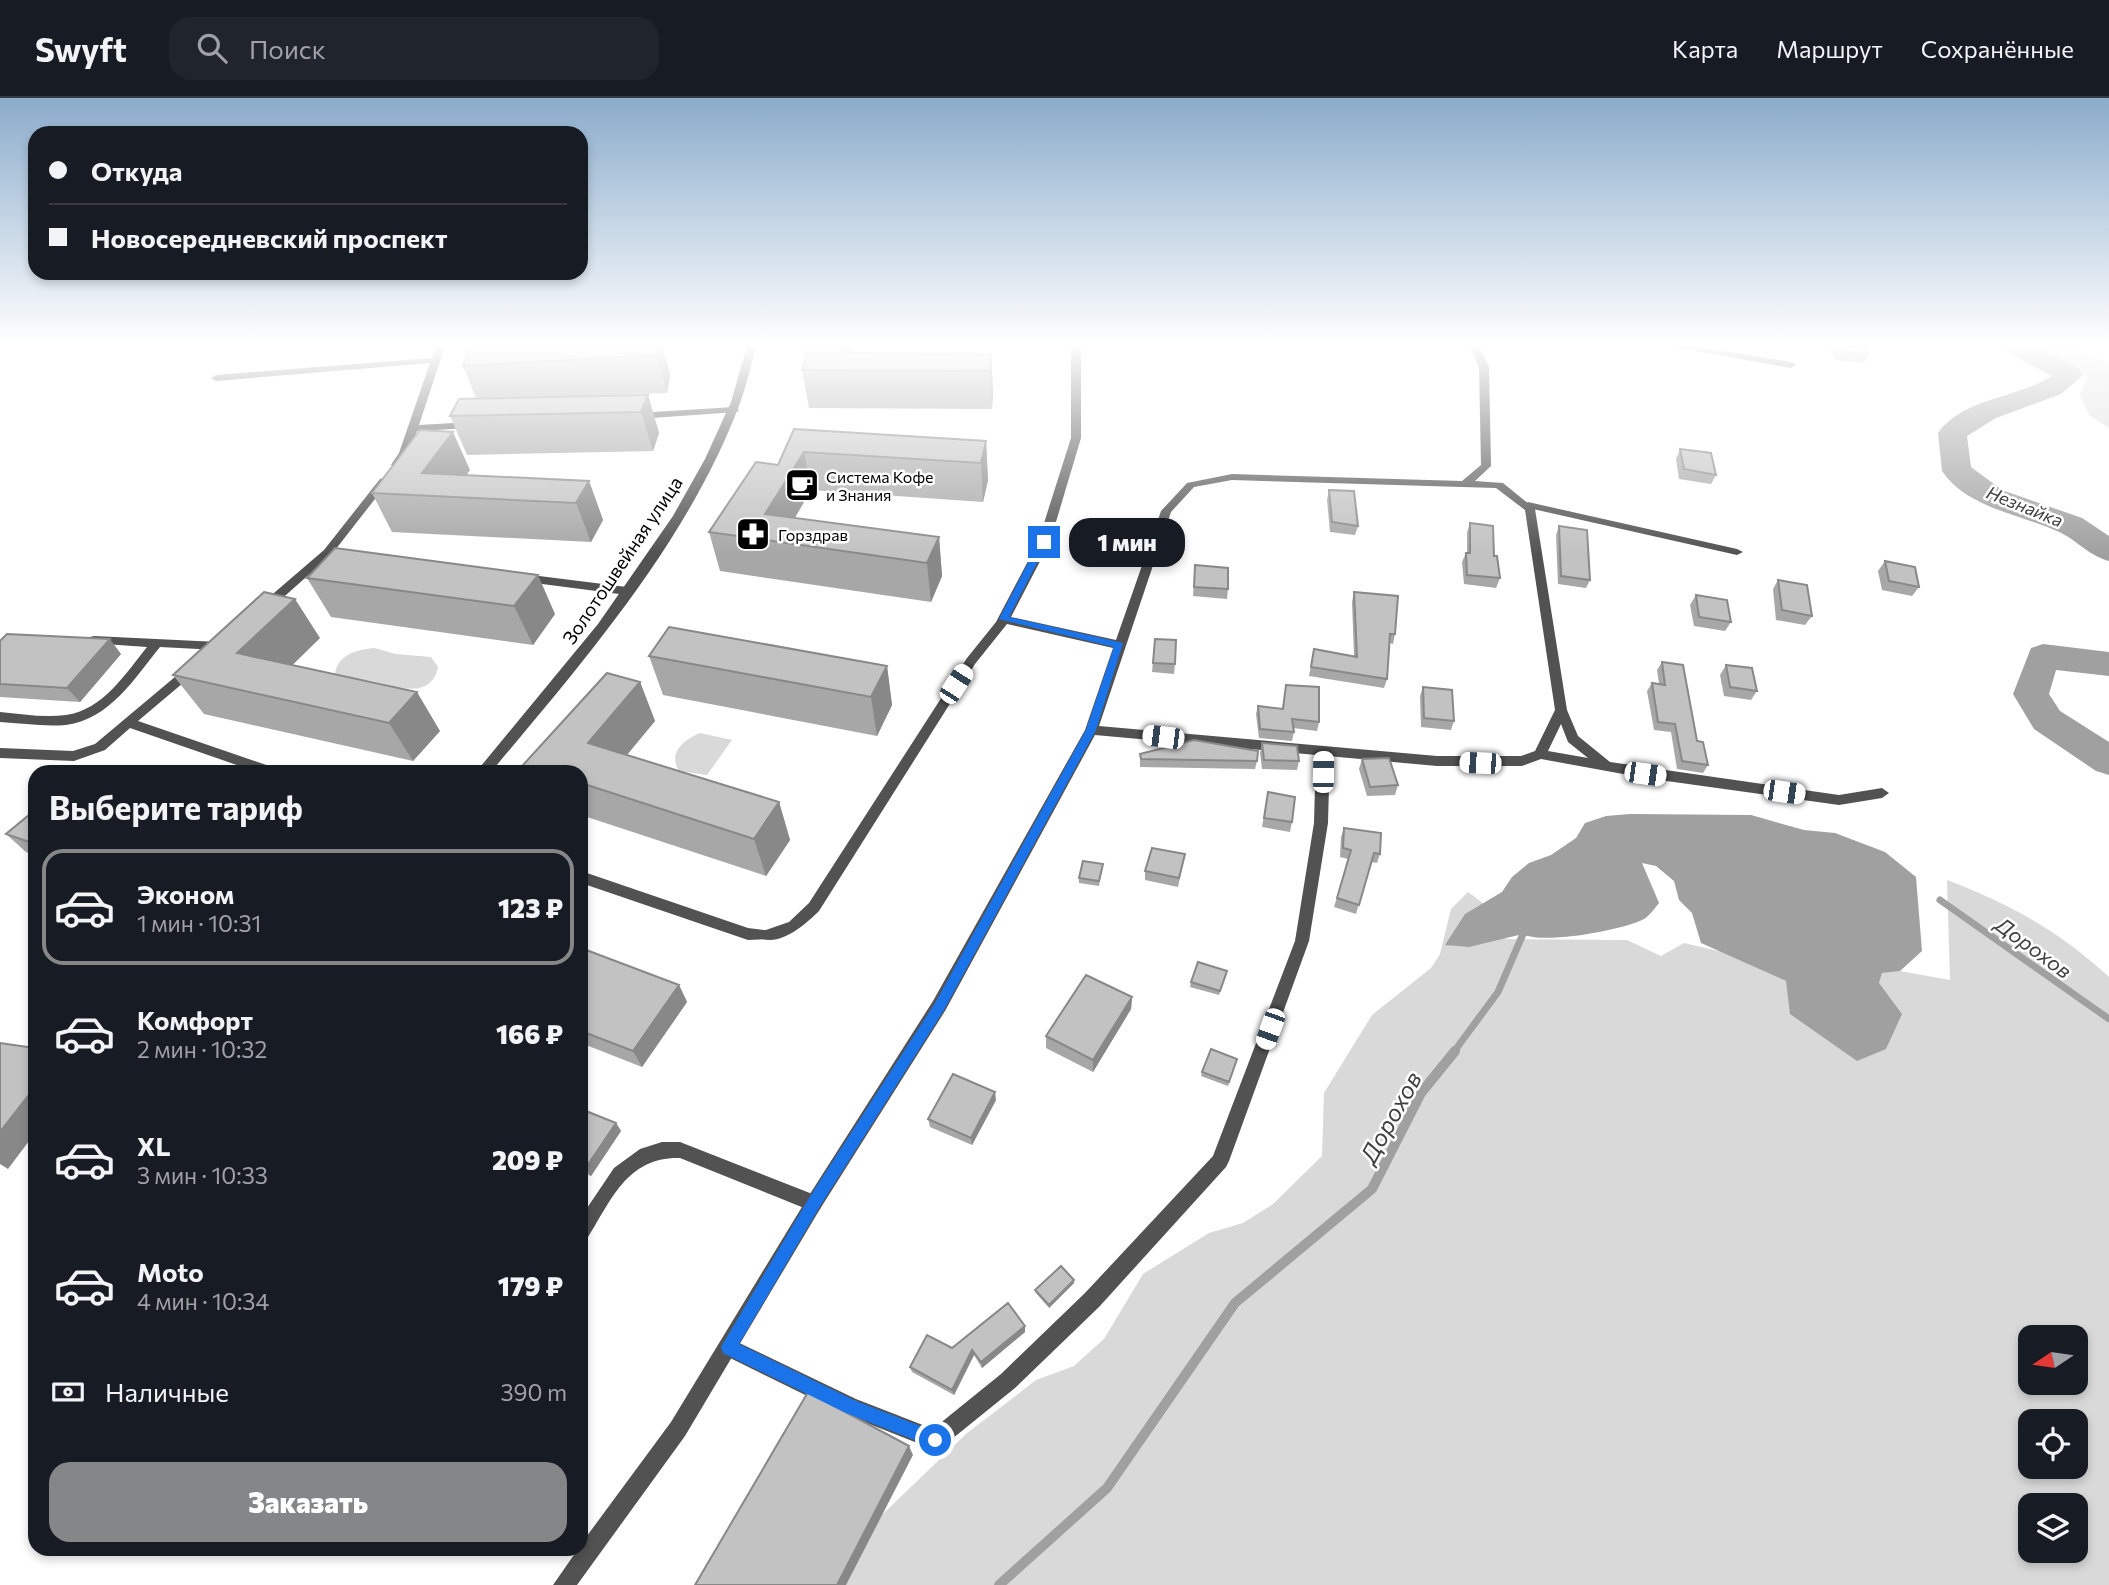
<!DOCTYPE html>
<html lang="ru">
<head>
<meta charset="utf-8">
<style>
  body { margin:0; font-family:Commissioner,sans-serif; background:#20242c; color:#f1f3f6; height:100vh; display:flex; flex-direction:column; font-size:26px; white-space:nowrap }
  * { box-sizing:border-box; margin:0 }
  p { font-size:23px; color:#9ea1a6 }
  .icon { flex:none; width:38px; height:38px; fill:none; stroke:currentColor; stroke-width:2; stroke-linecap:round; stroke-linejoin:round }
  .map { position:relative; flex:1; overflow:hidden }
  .side { position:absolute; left:28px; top:667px; width:560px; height:791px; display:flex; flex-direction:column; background:#171b24; border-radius:21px; box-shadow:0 4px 10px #0003 }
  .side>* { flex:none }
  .hud { position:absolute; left:28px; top:28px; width:560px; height:154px; border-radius:21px; box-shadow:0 4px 10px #0003; display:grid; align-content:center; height:154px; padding:0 21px; background:#171b24 }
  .needle { width:46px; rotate:257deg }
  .fabs { position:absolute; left:2018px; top:1227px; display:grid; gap:14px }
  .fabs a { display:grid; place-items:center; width:70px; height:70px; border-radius:14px; background:#171b24; box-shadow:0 4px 10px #0003; font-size:35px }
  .end { position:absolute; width:32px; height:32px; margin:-16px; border:9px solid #1a73e8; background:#fff; box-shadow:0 0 0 4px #fff }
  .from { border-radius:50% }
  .bubble { position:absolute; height:49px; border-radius:21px; background:#171b24; box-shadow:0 4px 10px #0003; font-size:23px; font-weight:800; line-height:49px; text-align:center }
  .car { position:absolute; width:21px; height:42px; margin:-21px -10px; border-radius:9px; box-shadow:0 0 5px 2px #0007; background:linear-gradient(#fff 24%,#345 0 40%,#fff 0 76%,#345 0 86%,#fff 0) }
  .hud b { display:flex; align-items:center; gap:24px; height:66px; font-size:26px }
  .hud b+b { border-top:2px solid #363941 }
  .hud i { width:18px; height:18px; background:#f1f3f6 }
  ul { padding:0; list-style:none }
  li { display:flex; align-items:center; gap:21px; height:116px; margin:0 14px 10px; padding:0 7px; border:4px solid transparent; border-radius:21px }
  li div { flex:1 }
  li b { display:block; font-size:26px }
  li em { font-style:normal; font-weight:800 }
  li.selected { border-color:#858687 }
  li>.icon { width:63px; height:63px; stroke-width:1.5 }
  h2 { padding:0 21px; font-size:32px; line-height:84px }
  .pay { display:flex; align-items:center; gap:18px; height:77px; padding:0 21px; font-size:26px }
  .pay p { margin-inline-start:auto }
  .button { display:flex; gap:14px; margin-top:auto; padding:14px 21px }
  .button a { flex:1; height:80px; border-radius:21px; background:#858687; color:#fff; font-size:28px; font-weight:800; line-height:80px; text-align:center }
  header { display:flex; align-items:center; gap:42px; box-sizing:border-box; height:98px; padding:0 35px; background:#171b24; border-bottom:2px solid #363941 }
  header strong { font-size:33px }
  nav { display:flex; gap:38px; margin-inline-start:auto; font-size:24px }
  .search { width:490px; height:63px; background:#20242c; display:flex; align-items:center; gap:18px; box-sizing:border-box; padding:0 24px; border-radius:21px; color:#9ea1a6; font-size:26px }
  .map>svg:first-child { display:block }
</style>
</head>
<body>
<header>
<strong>Swyft</strong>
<div class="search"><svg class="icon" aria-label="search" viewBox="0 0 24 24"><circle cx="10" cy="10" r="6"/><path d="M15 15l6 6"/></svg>Поиск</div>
<nav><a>Карта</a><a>Маршрут</a><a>Сохранённые</a></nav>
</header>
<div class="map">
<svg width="2109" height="1487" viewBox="0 0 2109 1487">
  <rect width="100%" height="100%" fill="#fff"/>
  <!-- green -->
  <path fill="#d9d9d9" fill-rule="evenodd" d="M2030,248H2073L2109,266V330L2089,317L2080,296L2088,279Z
    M374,550L396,556L431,559L438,569C431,604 393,587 372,583C361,581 349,581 338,580L335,576C337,557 358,551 374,550Z
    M700,635L732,642L707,677L679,673C668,655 683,642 700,635Z
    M1947,782C2010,806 2059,833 2109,879V1487H827L835,1462L966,1336L1036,1282L1074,1268L1104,1241L1143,1176L1209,1135L1243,1125L1273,1106L1322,1058L1324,995L1372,917L1431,870L1440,856L1451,811L1468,794L1495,814L1506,841L1627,842L1661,858L1684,845L1723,854L1786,883L1879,885L1882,874L1900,873L1950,882ZM2030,1239H2076V1284H2030ZM2030,1323H2076V1368H2030ZM2030,1407H2076V1452H2030Z"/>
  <!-- water -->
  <path fill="#a0a0a0" d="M1630,716L1751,717L1804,732L1835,735L1885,754L1916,779L1922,853L1900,873L1882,875L1879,885L1902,916L1886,951L1857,963L1790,916L1786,883L1701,845L1692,815L1679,802L1674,783L1656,768L1642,765L1659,805C1655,810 1649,818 1644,821C1624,832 1542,847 1523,836L1469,849L1445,847L1465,816L1502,794L1512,779L1529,765L1551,757L1576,740L1585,725L1606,718Z"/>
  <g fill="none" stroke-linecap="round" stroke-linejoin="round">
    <!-- stream-far1 -->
    <path stroke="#a0a0a0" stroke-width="7" d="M1940,802L2109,921
      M1453,955L1498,894L1523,836L1529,832"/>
    <!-- stream -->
    <path stroke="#a0a0a0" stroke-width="10" d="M999,1487L1107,1390L1235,1205L1372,1091L1421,995L1455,953"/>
    <!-- river -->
    <path fill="#a0a0a0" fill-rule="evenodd" d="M2003,248H2036L2079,271L2083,277L2061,296L1996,320L1967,338L1971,369L2002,392L2082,420L2109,438V463C2089,458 2076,441 2057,433C2019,416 1967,410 1942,373L1938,335C1962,300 2018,300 2052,278L2007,254Z
      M2043,546L2109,554V578L2056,572L2049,596L2060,613L2109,644V677L2096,673L2034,631L2013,596L2031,550Z"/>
    <!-- service -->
    <path fill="#525252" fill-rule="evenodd" d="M436,248H445L419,327L470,324L475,327L470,330L417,333L409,355L400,369L396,370L391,367L399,355L430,265L216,283L211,280L216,277L432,260Z
      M734,309L739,312L737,314L637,321L632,318L637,315Z
      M384,380L389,383L332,456L268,513H260V507L324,452L380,381Z
      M1528,404L1737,451L1743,454L1737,457L1524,409L1523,407Z
      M523,476L627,489L633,493L627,497L519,483V477Z
      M94,538L218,544L224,548L218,552L160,549C134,581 110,621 66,627C44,629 21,625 0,624V614C21,616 44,620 66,617C103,612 126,575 147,549L90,545L88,542L90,539Z
      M192,567L196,568L198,571L196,574L138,623L278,671L280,674H257L130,630L105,652L74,663L0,660V650L73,653L95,646L188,568Z
      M1323,648L1330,653L1328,725L1309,843L1229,1063L1226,1069L1099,1209L1015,1290L942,1349L935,1352L844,1316L722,1256L720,1249L722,1242L729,1240L856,1301L933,1331L1001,1276L1085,1195L1213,1058L1295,843L1314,725L1316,653Z
      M581,773L748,830L773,833L775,837L773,841L748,842L581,785Z
      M662,1044H680L820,1099L823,1105L820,1111L814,1114L680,1060C627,1059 612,1101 587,1141L581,1144V1119L614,1070L640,1051Z"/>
    <!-- minor -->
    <path fill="#525252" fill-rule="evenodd" d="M747,248H756C751,267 747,286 740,305C689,442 584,563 491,674H476L598,526L673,418L705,361L731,304Z
      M1071,248H1081V340L1050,444L1011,519L1116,542L1161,413L1187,385L1232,376L1462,383L1481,367L1479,269L1470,248H1479L1489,269L1491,368L1475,383L1503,385L1535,411L1567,612L1578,638L1610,664L1839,697L1882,690L1889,695L1882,700L1839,707L1645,680L1541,661L1522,668H1437L1095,637L945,913L820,1111L685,1338L577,1487H553L578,1451H581V1446L671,1324L808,1099L933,903L1085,632L1113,550L1007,526L975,566L819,813C806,826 782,847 763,841L761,837L763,833L789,824L809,805L967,560L996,524L1038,444L1071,340ZM1232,382L1496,390L1525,412L1555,612L1535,653L1521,658H1437L1099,628L1171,414L1194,389ZM1561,626L1568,644L1588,660L1548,653Z
      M1668,248H1691L1791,264L1796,267L1791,270Z"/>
  </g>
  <!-- wall -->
  <path fill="#a7a7a7" d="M470,248H662L670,276L667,295L622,297H648L659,335L653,353L467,357L450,318L476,300L463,268Z
    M809,248H853L854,255L991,256L993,294L992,311L809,310L802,272Z
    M1829,248H1865L1869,256L1864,265L1836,262Z
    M794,331L986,343L988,382L983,404L811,392L795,420L939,439L942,478L931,504L720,473L709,434L778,367Z
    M1680,351L1716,377L1711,386L1679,381L1676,361Z
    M470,372L466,377L589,383L603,422L591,444L392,434L372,395Z
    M1329,392L1358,428L1355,437L1330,434L1327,402Z
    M1470,425L1494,458L1500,480L1496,490L1464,486L1462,464L1466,455H1467V434Z
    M1559,428L1590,482L1586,490L1558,486L1556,437Z
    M335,450L555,516L533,547L331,519L307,480Z
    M1885,463L1919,489L1912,498L1882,492L1878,473Z
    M1195,467L1228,491L1227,501L1193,498Z
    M1778,482L1812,518L1805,527L1776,522L1773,491Z
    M1354,494L1395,536L1393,546L1390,545L1387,581L1384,590L1309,578L1314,551L1354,558L1352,504Z
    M1696,497L1731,524L1725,533L1694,528L1690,507Z
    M320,540L292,567L440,633L413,663L204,616L173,577Z
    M1155,541L1175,566L1174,576L1152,574Z
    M0,543L121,556L80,604L0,599Z
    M649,558L887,568L892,607L877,638L663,597Z
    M1662,564L1708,667L1703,675L1677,671L1671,634L1654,632L1647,593L1652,585L1659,586L1657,572Z
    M1726,567L1757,593L1751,602L1724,598L1720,577Z
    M640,584L655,623L627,657L779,704L790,742L766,778L581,717V674H527L523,667Z
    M1286,587L1319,624L1317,633L1293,630L1294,634L1292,643L1259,640L1256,616L1258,608L1282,611Z
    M1423,589L1454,623L1451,632L1421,629L1420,598Z
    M1262,645L1299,663L1297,672L1262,671L1260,655Z
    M1140,656L1257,663L1255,671L1140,669Z
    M1362,661L1398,687L1395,697L1367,698L1359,671Z
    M1268,694L1292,724L1290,734L1262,729Z
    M1344,730L1380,756L1377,765L1371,764L1356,816L1334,809L1348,761L1340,759L1341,739Z
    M6,736L35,746V757L26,754Z
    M1185,756L1178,789L1145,782V773Z
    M1102,770L1099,788L1079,785V780Z
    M581,850L679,887L687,904L642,969L581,945Z
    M1227,873L1219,897L1190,889L1191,884Z
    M1132,899L1131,911L1093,974L1046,950V938Z
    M1237,961L1228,988L1201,978L1202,974Z
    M996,1002L972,1047L930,1029L928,1021Z
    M581,1011L616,1025L621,1033L591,1078L581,1074Z
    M1074,1182V1185L1049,1210L1036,1195L1035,1192Z
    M1025,1234L982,1270L974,1257L954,1297L912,1274L910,1269L952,1250Z"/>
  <!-- shaded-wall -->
  <path fill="#888" d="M658,248H662L670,276L667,295L657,257Z
    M842,248H853L854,259L841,255Z
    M991,256L993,294L992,311L990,273Z
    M648,297L659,335L653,353L641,314Z
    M453,334L470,372L451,399L422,375Z
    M986,343L988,382L983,404L981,365Z
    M804,354L811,392L780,444L765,416Z
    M589,383L603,422L591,444L576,405Z
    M939,439L942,478L931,504L927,465Z
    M538,477L555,516L533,547L514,508Z
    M295,501L320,540L265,594L237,555Z
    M110,541L121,556L80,604L67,590Z
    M887,568L892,607L877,638L871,599Z
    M640,584L655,623L605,683L588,645Z
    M417,594L440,633L413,663L389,625Z
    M779,704L790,742L766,778L754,741Z
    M679,887L687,904L642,969L633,953Z
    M1132,899L1131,911L1093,974V962Z
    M35,989V1035L8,1071L0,1066V1034Z
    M995,994L996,1002L972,1047L971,1040Z
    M616,1025L621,1033L591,1078L585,1071Z
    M1074,1182V1185L1049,1210V1207Z
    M1025,1228V1234L982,1270L981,1264Z
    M972,1252L974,1257L954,1297L952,1292Z
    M909,1348L913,1357L846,1487H837Z"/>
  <!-- building -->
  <path fill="#c2c2c2" stroke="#888" stroke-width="2" d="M470,248H658L657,257L463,268Z
    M809,248H842L841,255L991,256L990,273L802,272Z
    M1838,248H1865L1869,256L1841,254Z
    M648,297L641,314L450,318L459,301Z
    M794,331L986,343L981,365L804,354L765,416L939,439L927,465L709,434L756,364L778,367Z
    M420,332L453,334L422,375L589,383L576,405L372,395Z
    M1680,351L1711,355L1716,377L1684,371Z
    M1329,392L1354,393L1358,428L1332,424Z
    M1470,425L1493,428L1494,458H1497L1500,480L1467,477L1466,455H1470Z
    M1559,428L1587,432L1590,482L1561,478Z
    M335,450L538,477L514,508L307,480Z
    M1885,463L1915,469L1919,489L1889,483Z
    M1195,467L1228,470V491L1194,489Z
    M1778,482L1807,487L1812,518L1782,512Z
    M264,494L295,501L237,555L417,594L389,625L173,577Z
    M1354,494L1398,498L1395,536H1390L1387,581L1311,569L1314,551L1357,559Z
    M1696,497L1727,502L1731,524L1699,519Z
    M669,529L887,568L871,599L649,558Z
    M7,536L110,541L67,590L0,586V543Z
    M1155,541L1176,542L1175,566L1153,565Z
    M1662,564L1683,567L1697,643L1703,644L1708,667L1682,663L1675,626L1658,624L1652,585L1665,587Z
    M1726,567L1752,570L1757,593L1730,589Z
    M607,575L640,584L588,645L779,704L754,741L581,685V674H544L523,667Z
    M1286,587L1319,589V624L1292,621L1294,634L1260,631L1258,608L1283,611Z
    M1423,589L1452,592L1454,623L1424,620Z
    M1194,642L1258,653L1257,663L1141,661L1140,656Z
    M1262,645L1297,648L1299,663L1264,662Z
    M1389,660L1398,687L1370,689L1362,661Z
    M1268,694L1295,699L1292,724L1264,720Z
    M35,712V746L6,736Z
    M1344,730L1381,735L1380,756L1374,755L1359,807L1337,800L1351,752L1343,750Z
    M1152,750L1185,756L1179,780L1145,773Z
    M1083,763L1103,766L1099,783L1079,780Z
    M581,850L679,887L633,953L581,933Z
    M1198,864L1227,873L1220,893L1191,884Z
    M1086,877L1132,899L1093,962L1046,938Z
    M0,945L35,950V989L0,1034Z
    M1211,951L1237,961L1229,984L1202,974Z
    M953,976L995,994L971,1040L928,1021Z
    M581,1011L616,1025L585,1071L581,1069Z
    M1061,1168L1074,1182L1049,1207L1035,1192Z
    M1008,1205L1025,1228L981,1264L972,1252L952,1292L910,1269L927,1237L952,1250Z
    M808,1294L909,1348L837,1487H695Z"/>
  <!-- sky -->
  <linearGradient id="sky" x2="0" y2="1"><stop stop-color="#8baccb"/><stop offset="0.54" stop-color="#fff"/><stop offset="1" stop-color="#fff" stop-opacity="0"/></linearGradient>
  <rect width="2109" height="457" fill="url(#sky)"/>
  <!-- route -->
  <path fill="#1a73e8" d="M1044,442L1048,444L1009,519L1123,545L1096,632L944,912L819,1110L739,1246L856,1303L941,1336L943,1342L935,1350L846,1315L723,1255L721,1249L809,1100L935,905L1086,632L1114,549L999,521L1039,444Z"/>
  <!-- icons -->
  <defs>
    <g id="cafe-square" transform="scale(1.75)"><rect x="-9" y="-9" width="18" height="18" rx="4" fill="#000" stroke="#fff"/><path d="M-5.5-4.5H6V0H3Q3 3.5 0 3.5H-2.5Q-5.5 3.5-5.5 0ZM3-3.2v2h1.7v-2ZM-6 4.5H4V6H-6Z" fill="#fff"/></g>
    <g id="pharmacy-square" transform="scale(1.75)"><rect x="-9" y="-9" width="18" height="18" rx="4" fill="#000" stroke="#fff"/><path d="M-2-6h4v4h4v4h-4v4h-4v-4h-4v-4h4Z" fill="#fff"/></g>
  </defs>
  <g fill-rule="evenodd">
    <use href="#cafe-square" x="802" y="387"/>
    <use href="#pharmacy-square" x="753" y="436"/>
  </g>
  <g text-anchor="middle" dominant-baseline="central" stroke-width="5" stroke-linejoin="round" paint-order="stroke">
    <!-- far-poi labels -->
    <g font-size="16" fill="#000" stroke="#fff" text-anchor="start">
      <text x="826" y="378">Система Кофе<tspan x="826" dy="18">и Знания</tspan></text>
      <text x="778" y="436">Горздрав</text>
    </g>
    <!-- far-water labels -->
    <g font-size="18" font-style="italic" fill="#414141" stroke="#fff">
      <text transform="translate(2025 408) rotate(22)">Незнайка</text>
    </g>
    <!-- street labels -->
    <g font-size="19" fill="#000" stroke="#fff">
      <text transform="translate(622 462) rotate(-56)">Золотошвейная улица</text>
    </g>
    <!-- water labels -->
    <g font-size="21" font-style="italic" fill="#414141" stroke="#fff">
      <text transform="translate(2034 849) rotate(36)">Дорохов</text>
    </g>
    <!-- near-water labels -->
    <g font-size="24" font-style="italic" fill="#414141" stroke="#fff">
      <text transform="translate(1390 1019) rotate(-61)">Дорохов</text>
    </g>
  </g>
</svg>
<div class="fabs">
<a><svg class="needle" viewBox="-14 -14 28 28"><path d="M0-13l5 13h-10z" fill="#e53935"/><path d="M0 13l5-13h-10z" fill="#9ea1a6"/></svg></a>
<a><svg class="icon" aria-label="locate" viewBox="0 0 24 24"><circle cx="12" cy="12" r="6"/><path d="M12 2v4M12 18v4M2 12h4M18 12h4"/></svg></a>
<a><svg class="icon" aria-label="layers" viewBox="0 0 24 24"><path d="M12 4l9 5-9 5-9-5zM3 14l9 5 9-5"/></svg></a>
</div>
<i class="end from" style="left:935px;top:1342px"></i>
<i class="end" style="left:1044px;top:444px"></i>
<div class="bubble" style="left:1069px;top:420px;width:116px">1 мин</div>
<i class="car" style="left:956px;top:586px;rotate:33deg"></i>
<i class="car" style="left:1163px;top:639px;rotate:277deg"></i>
<i class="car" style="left:1480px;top:665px;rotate:272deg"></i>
<i class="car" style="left:1323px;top:674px;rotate:1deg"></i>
<i class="car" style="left:1645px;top:676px;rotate:98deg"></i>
<i class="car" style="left:1784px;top:694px;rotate:98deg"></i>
<i class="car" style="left:1270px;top:931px;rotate:200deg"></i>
<div class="hud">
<b><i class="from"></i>Откуда</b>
<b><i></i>Новосередневский проспект</b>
</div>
<section class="side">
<h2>Выберите тариф</h2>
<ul>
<li class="selected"><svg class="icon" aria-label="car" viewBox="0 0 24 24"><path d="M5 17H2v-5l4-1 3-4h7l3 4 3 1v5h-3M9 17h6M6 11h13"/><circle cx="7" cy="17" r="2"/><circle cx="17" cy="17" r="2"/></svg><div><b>Эконом</b><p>1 мин · 10:31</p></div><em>123 ₽</em></li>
<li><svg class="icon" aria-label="car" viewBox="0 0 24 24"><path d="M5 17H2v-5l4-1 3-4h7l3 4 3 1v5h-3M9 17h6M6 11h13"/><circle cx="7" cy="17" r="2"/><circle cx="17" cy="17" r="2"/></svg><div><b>Комфорт</b><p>2 мин · 10:32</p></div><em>166 ₽</em></li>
<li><svg class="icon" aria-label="car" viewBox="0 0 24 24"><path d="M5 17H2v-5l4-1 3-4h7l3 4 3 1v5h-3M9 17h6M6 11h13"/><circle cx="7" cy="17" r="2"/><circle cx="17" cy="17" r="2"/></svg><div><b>XL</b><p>3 мин · 10:33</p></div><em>209 ₽</em></li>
<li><svg class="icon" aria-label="car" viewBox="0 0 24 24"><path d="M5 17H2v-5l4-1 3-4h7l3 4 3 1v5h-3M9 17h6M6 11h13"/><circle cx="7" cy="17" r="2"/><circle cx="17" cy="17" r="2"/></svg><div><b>Moto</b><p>4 мин · 10:34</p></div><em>179 ₽</em></li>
</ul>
<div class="pay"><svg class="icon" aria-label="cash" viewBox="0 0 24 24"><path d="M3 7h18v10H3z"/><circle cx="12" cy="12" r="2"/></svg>Наличные<p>390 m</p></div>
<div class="button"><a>Заказать</a></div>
</section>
</div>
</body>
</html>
